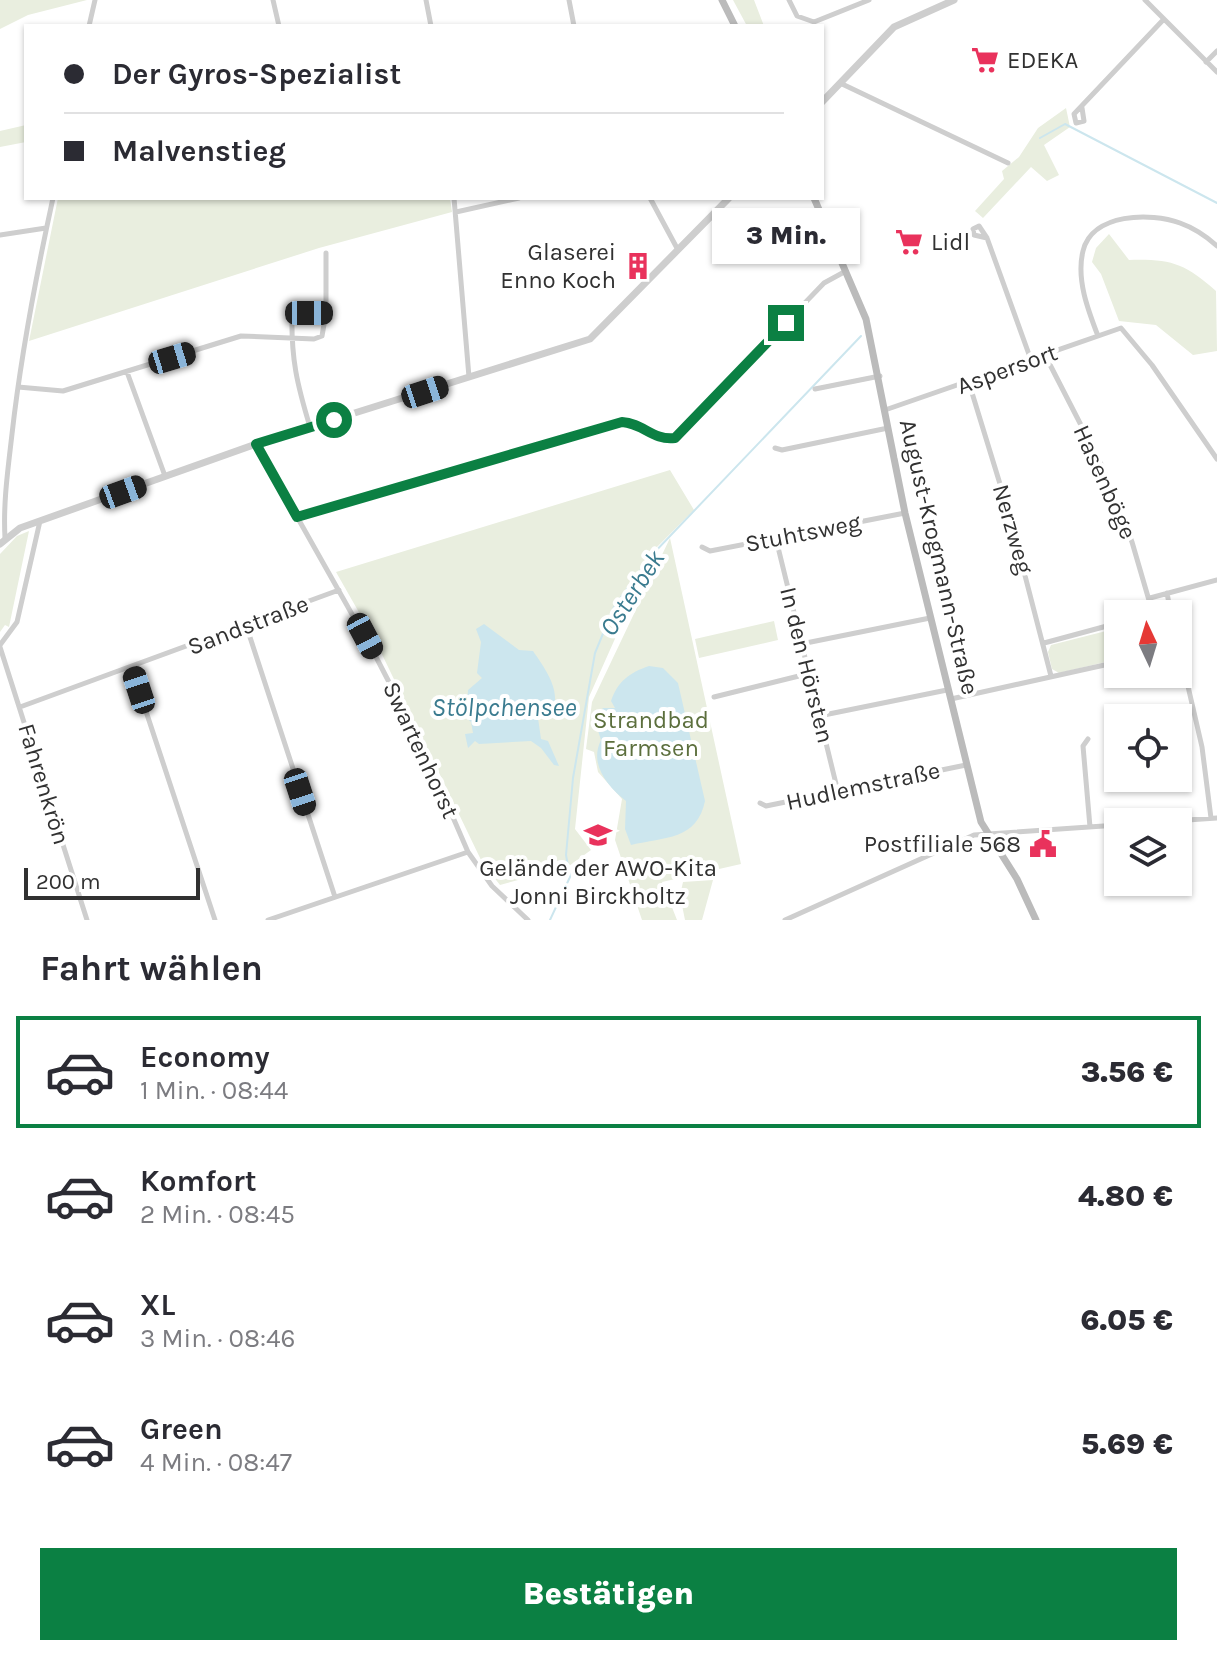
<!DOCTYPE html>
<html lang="de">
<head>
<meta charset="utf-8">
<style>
  body { margin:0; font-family:Karla,sans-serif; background:#f7f7f7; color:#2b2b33; height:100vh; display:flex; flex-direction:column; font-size:30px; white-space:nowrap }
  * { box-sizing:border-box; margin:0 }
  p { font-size:26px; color:#7c7c81 }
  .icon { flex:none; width:44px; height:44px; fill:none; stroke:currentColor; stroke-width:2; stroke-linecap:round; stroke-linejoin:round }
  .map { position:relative; height:920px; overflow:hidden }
  .side { display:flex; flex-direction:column; background:#fff; flex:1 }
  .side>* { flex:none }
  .banner { position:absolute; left:24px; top:24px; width:800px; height:176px; border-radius:0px; box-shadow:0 2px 6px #0004; display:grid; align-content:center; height:176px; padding:0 40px; background:#fff }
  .needle { width:52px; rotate:356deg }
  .controls { position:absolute; left:1104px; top:600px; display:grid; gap:16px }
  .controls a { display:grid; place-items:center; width:88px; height:88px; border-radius:0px; background:#fff; box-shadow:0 2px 6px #0004; font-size:40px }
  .scale { position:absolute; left:24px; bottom:20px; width:176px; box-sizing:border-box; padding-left:8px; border:4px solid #313131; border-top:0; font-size:22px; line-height:28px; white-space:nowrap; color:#313131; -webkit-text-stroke:6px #fff; paint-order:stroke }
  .end { position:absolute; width:36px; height:36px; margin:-18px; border:10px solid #0b8043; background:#fff; box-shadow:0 0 0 4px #fff }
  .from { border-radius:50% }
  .bubble { position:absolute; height:56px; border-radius:0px; background:#fff; box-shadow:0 2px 6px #0004; font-size:26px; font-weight:800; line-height:56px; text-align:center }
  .car { position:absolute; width:24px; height:48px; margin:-24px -12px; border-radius:10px; box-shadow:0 0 6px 2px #0007; background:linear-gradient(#222 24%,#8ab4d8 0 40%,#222 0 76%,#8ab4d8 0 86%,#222 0) }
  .banner b { display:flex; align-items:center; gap:28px; height:76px; font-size:30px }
  .banner b+b { border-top:2px solid #e1e1e2 }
  .banner i { width:20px; height:20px; background:#2b2b33 }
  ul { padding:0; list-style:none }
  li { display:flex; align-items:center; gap:24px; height:112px; margin:0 16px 12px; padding:0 24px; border:4px solid transparent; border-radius:0px }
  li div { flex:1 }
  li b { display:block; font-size:30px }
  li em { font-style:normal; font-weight:800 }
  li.on { border-color:#0b8043 }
  li>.icon { width:72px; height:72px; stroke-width:1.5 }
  h2 { padding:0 40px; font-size:36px; line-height:96px }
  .action { display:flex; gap:16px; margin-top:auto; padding:16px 40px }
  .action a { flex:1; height:92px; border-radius:0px; background:#0b8043; color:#fff; font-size:32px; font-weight:800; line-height:92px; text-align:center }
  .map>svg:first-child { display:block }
</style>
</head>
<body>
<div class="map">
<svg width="1217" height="920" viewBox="0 0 1217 920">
  <rect width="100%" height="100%" fill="#fff"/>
  <!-- green -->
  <path fill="#e9eedf" d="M0,0H87L28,15L0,29Z
    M733,0H754L764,26H747Z
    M1066,108L1070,127L1044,145L1059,175L1047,181L1031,167L983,218L975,211L1004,179L1002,171L1019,157L1038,128Z
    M26,125V142L0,147V131Z
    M58,198H450L452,212L319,248L29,341Z
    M1109,234L1129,260C1171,259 1184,263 1216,291L1217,351L1193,355L1156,325L1119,321L1101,274L1092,262L1096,248Z
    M670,470L694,510L655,549L589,697L575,829L591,850L569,866L500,885L482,862L377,644L336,572Z
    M29,531L9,627L5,625L0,632V554L17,536Z
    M670,538L741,864L662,882L677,920H642L615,840L622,799L598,772L594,752L586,749L592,702Z
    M774,621L778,640L699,658L695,639Z
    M1118,628V659L1059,673L1052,669L1048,652L1051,645Z
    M713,880L702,920H685L680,895L683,882Z"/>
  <!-- water -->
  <path fill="#cce6ee" d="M484,624L519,650L533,651C546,670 565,695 549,717L538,718L541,739L548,741L559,766L554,765L541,748L531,741L479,744L475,741L468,748L465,734L473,733L471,722L466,717L468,690L482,678L477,673L481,642L476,629Z
    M649,666L663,668L678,683L705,801C697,840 665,837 631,845L625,829L626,801C607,786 589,764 601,740L594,718L603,708H615L611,701C618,681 629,673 649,666Z"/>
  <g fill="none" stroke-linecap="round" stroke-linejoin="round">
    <!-- stream -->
    <path stroke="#cce6ee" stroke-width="2" d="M1040,138L1065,124L1217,203
      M550,920L570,877L566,855L573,778L595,653L614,607L650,557L861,336"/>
    <!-- minor -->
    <path stroke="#cecece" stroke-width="5" d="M273,0L279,26
      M426,0L431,26
      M569,0L574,26
      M789,0L797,16L814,22L869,0
      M1145,0L1217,72
      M89,26L95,0
      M1206,62L1217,51
      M840,83L1008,163
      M1082,108L1084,121L1076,123L1074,114L1164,19
      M454,198L469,377
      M650,198L678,250
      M456,212L519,198
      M0,235L46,228
      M987,238L974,235L973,229L979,226L987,238L1031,360
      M326,313V253
      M1098,336C1088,310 1076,279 1083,251C1092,213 1151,212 1180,223C1194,228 1206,236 1217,246
      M1045,355L1102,466L1132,542L1153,614
      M127,372L165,476
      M969,383L1008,510L1051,676
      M18,387L63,391L241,336L314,339L322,336L326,313H292C291,359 297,384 310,427
      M815,389L880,376
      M885,410L1121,328L1152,365L1217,459
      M256,444L375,655L423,748L468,852L492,886L528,920
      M775,448L782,450L888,428
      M297,517L622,422C643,423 653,441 675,438L824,283L846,271
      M5,538C3,503 8,469 12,434C21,354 36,276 53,198
      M776,539L838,792
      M702,547L710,551L905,513
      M1167,593L1171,614
      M1150,598L1217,580
      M246,625L335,897
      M1044,643L1118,623
      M1178,643L1202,747L1211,818
      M801,644L930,618
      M0,645L17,622L40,521
      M0,647L87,920
      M132,669L215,920
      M714,697L807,674
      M951,699L1118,662
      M20,707L339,590
      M819,716L947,690
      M1088,739L1083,746L1090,827
      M760,803L766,806L966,765
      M1158,822L1217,818
      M268,920L468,852
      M785,920L974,835L1118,825"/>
    <!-- tertiary -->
    <path stroke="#cecece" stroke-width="7" d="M822,102L894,27L954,0
      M0,544L20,528L256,444L590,339L729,198"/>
    <!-- secondary -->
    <path stroke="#bbb" stroke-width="7" d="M722,0L735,26
      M814,198L866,319L905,513L981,822L1017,879L1036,920"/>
  </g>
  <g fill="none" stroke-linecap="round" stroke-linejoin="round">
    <!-- route -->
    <path stroke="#0b8043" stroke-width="10" d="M334,420L256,444L297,517L622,422C643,423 653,441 675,438L786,323"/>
  </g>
  <!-- icons -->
  <defs>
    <g id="supermarket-bare" transform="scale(2.16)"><path d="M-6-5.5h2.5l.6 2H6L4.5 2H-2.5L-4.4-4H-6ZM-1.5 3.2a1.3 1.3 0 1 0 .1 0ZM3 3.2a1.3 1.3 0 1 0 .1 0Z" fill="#e9325c" stroke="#fff" stroke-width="2.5" paint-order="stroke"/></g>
    <g id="building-bare" transform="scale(2.16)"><path d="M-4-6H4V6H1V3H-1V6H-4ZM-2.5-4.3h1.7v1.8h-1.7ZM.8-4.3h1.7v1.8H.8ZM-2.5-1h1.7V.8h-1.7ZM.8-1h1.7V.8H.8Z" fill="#e9325c" stroke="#fff" stroke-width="2.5" paint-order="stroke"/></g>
    <g id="school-bare" transform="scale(2.16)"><path d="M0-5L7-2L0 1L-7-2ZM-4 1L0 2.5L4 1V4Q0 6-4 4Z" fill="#e9325c" stroke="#fff" stroke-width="2.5" paint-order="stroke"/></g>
    <g id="civic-bare" transform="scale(2.16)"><path d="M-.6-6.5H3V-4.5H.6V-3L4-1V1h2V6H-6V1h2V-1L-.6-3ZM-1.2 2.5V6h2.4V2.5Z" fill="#e9325c" stroke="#fff" stroke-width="2.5" paint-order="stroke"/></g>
  </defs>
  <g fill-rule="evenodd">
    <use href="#supermarket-bare" x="985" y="60"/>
    <use href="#supermarket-bare" x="909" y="242"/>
    <use href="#building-bare" x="638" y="266"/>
    <use href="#school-bare" x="598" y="835"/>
    <use href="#civic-bare" x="1043" y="844"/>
  </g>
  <g text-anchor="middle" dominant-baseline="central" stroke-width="8" stroke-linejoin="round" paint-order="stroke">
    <!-- poi labels -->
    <g font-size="24" fill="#313131" stroke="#fff" text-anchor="start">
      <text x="1007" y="60">EDEKA</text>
      <text x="931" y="242">Lidl</text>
      <text x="616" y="252" text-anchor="end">Glaserei<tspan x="616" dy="28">Enno Koch</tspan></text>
      <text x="1021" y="844" text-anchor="end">Postfiliale 568</text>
      <text x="598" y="868" text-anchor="middle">Gelände der AWO-Kita<tspan x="598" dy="28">Jonni Birckholtz</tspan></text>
    </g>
    <!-- street labels -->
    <g font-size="24" fill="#313131" stroke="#fff">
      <text transform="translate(1007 369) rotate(-20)">Aspersort</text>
      <text transform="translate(1105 482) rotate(66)">Hasenböge</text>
      <text transform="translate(1013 529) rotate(74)">Nerzweg</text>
      <text transform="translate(803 533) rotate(-11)">Stuhtsweg</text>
      <text transform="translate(939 557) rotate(77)">August-Krogmann-Straße</text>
      <text transform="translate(248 625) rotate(-21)">Sandstraße</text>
      <text transform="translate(807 665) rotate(76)">In den Hörsten</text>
      <text transform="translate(421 750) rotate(65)">Swartenhorst</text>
      <text transform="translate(44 784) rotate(73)">Fahrenkrön</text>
      <text transform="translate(863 786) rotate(-12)">Hudlemstraße</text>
    </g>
    <!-- park labels -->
    <g font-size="24" fill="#5c6f3d" stroke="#fff">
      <text x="651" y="720">Strandbad<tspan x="651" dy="28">Farmsen</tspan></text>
    </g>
    <!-- water labels -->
    <g font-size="26" font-style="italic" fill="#3a7b8f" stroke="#fff">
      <text transform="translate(632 593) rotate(-57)">Osterbek</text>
      <text x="504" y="707">Stölpchensee</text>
    </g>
  </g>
</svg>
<div class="controls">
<a><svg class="needle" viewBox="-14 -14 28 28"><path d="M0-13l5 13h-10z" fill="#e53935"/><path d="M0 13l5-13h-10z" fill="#7c7c81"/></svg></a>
<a><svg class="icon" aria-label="locate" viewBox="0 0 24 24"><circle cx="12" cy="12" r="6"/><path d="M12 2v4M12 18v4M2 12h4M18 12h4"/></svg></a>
<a><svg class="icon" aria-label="layers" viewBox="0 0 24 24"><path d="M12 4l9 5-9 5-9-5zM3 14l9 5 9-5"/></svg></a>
</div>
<div class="scale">200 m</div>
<i class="end from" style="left:334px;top:420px"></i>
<i class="end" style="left:786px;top:323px"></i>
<div class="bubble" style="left:712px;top:208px;width:148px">3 Min.</div>
<i class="car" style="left:309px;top:313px;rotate:90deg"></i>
<i class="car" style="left:172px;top:358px;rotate:73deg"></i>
<i class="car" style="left:425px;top:392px;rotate:72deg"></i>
<i class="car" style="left:123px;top:492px;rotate:70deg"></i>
<i class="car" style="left:365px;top:636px;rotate:152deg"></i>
<i class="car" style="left:139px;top:690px;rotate:342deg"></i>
<i class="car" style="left:300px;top:792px;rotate:162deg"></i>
<div class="banner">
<b><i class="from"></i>Der Gyros-Spezialist</b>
<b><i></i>Malvenstieg</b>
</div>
</div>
<section class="side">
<h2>Fahrt wählen</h2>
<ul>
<li class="on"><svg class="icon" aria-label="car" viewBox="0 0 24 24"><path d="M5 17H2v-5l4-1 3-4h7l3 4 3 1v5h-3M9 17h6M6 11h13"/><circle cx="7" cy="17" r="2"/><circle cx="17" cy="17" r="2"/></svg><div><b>Economy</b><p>1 Min. · 08:44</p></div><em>3.56 €</em></li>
<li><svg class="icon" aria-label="car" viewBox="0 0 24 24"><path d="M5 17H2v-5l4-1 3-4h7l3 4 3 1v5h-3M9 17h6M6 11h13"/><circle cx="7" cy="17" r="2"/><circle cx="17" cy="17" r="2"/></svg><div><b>Komfort</b><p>2 Min. · 08:45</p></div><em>4.80 €</em></li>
<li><svg class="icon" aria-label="car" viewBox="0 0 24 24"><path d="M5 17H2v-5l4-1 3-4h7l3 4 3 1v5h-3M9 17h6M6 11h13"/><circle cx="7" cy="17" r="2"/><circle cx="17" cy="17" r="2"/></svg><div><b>XL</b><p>3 Min. · 08:46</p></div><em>6.05 €</em></li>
<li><svg class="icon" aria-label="car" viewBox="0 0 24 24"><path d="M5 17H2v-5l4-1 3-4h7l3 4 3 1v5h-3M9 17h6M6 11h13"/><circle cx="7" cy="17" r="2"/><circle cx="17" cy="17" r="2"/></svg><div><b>Green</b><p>4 Min. · 08:47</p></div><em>5.69 €</em></li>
</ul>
<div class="action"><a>Bestätigen</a></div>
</section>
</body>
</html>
